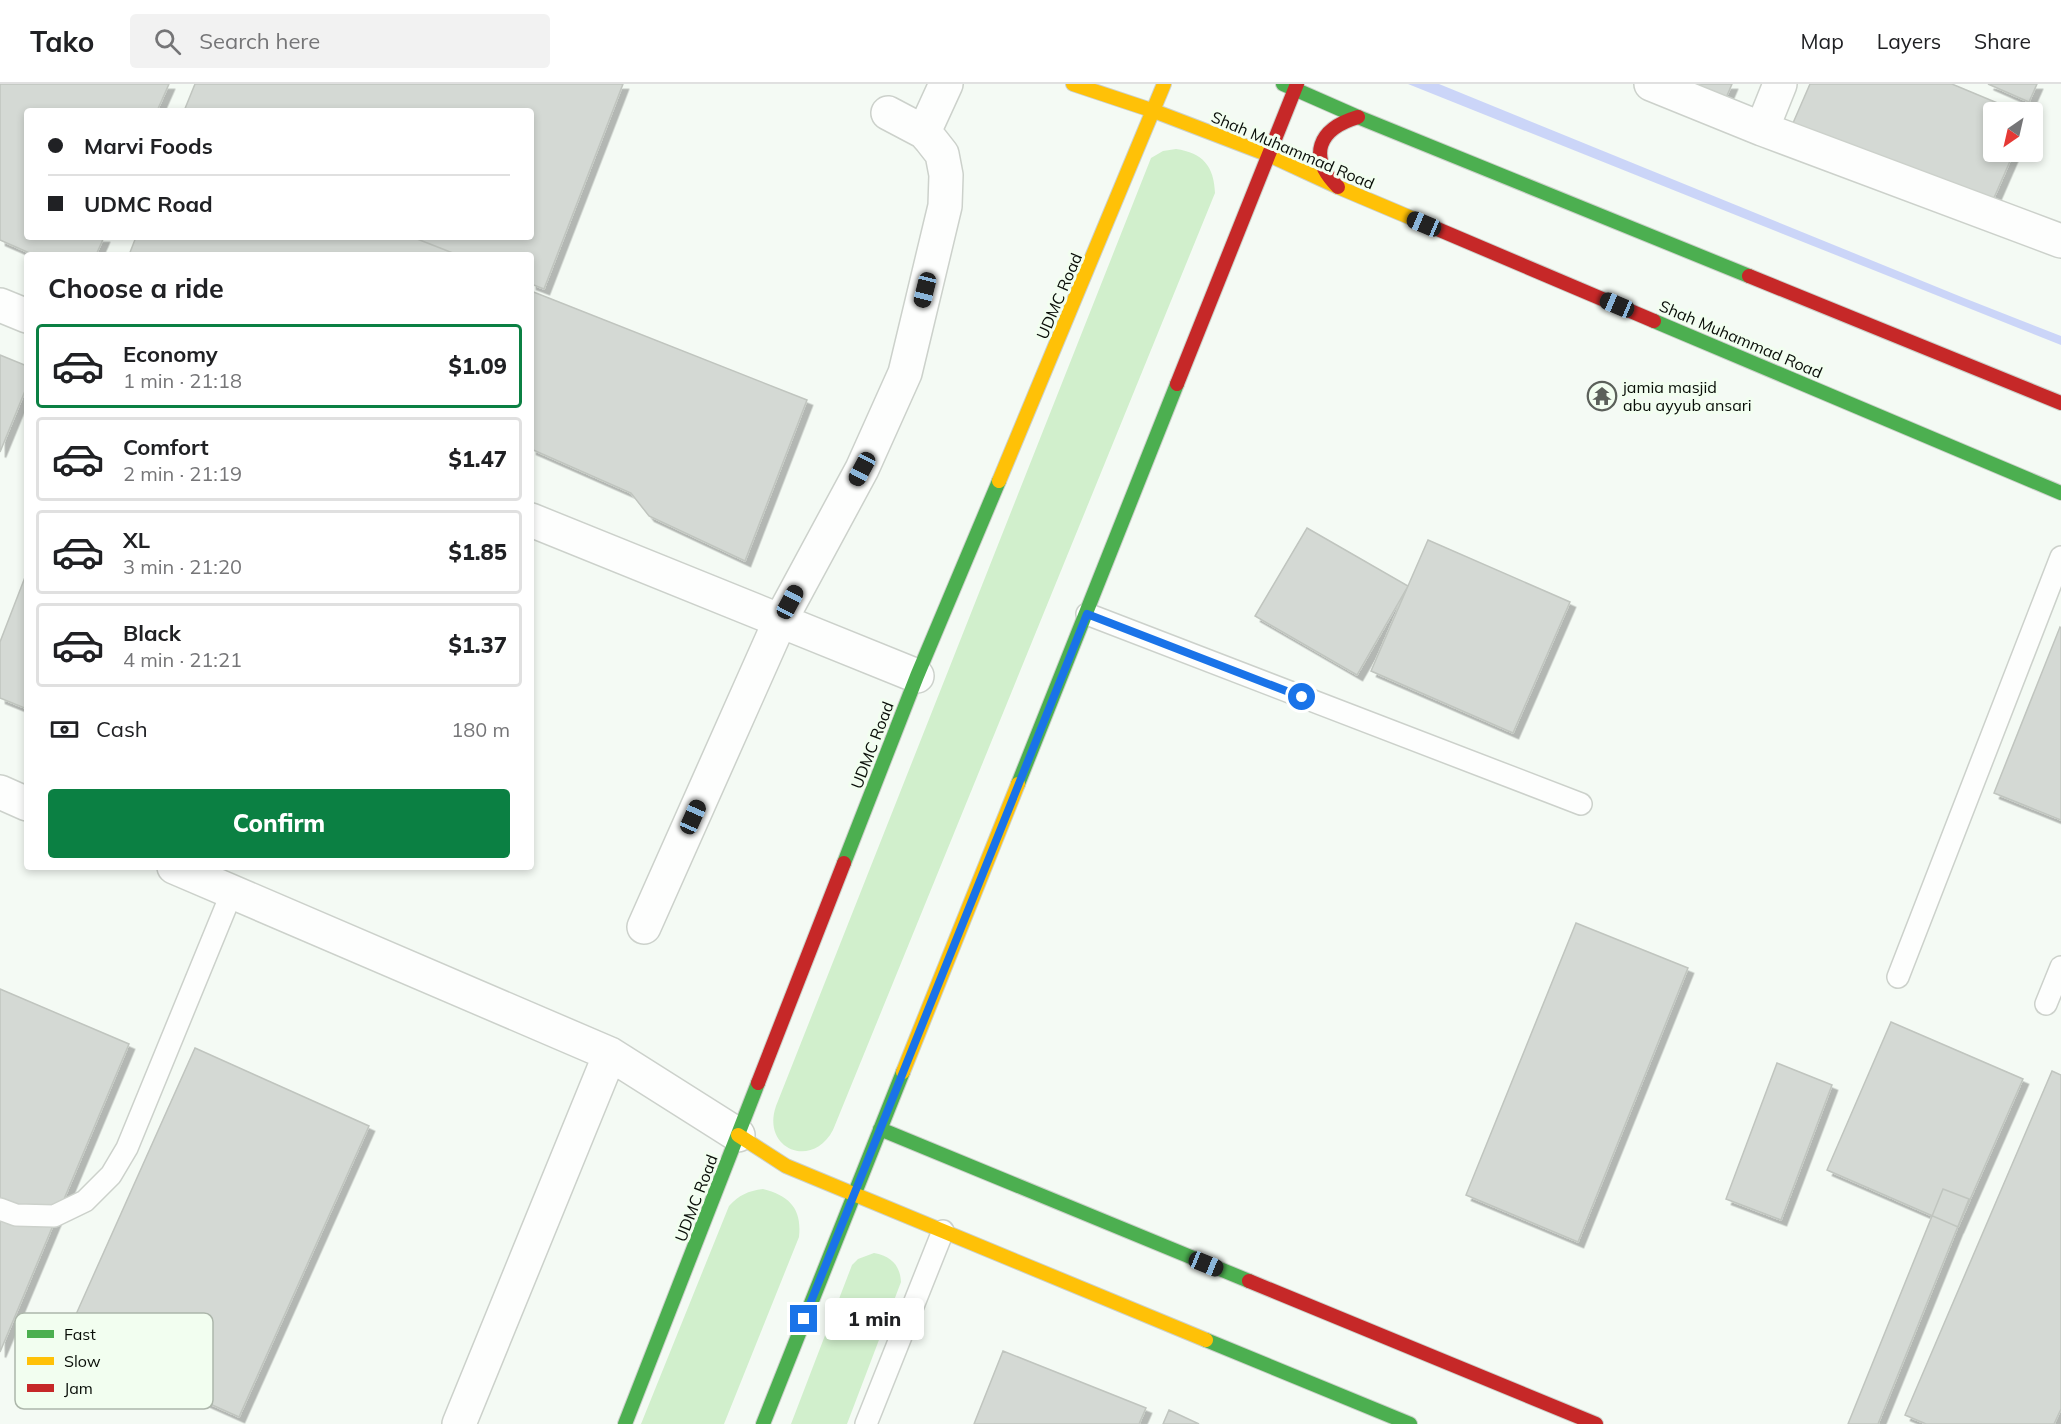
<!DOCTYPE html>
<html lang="en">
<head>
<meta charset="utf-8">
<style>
  body { margin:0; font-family:Mulish,sans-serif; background:#f2f2f2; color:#202124; height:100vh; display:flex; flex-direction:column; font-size:22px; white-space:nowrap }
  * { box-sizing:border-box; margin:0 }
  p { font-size:20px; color:#757577 }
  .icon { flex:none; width:33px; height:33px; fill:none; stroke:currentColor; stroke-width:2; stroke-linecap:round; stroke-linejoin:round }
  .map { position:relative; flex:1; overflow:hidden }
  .side { position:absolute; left:24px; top:168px; width:510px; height:618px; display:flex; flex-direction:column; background:#fff; border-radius:6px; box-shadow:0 3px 9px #0003 }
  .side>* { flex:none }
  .hud { position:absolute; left:24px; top:24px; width:510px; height:132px; border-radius:6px; box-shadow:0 3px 9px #0003; display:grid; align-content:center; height:132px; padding:0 24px; background:#fff }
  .needle { width:39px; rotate:214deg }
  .tools { position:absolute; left:1983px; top:18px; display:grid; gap:12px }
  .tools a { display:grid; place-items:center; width:60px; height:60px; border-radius:6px; background:#fff; box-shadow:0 3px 9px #0003; font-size:30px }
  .end { position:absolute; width:27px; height:27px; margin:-14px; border:8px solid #1a73e8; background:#fff; box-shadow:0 0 0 3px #fff }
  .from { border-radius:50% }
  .bubble { position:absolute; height:42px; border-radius:6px; background:#fff; box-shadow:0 3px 9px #0003; font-size:20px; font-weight:800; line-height:42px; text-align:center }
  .car { position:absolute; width:18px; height:36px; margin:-18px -9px; border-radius:8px; box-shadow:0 0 4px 2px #0007; background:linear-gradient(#222 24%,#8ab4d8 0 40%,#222 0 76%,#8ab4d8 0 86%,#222 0) }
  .hud b { display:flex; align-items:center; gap:21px; height:57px; font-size:22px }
  .hud b+b { border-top:2px solid #e0e0e0 }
  .hud i { width:15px; height:15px; background:#202124 }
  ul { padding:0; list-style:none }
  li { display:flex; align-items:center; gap:18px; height:84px; margin:0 12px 9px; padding:0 12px; border:3px solid #e0e0e0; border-radius:6px }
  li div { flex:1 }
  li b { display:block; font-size:22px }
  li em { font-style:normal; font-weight:800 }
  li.selected { border-color:#0b8043 }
  li>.icon { width:54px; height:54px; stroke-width:1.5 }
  h2 { padding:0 24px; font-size:27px; line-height:72px }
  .pay { display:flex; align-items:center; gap:15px; height:66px; padding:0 24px; font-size:22px }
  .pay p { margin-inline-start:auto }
  .button { display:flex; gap:12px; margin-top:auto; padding:12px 24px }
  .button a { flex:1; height:69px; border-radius:6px; background:#0b8043; color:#fff; font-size:24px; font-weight:800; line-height:69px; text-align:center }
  header { display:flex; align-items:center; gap:36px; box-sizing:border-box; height:84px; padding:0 30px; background:#fff; border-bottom:2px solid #e0e0e0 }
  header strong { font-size:28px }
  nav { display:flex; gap:33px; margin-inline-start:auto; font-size:21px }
  .search { width:420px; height:54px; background:#f2f2f2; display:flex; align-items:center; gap:15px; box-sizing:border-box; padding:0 21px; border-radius:6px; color:#757577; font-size:22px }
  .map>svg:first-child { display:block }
</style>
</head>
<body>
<header>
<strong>Tako</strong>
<div class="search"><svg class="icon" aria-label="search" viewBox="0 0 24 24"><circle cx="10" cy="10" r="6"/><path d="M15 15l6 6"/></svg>Search here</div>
<nav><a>Map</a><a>Layers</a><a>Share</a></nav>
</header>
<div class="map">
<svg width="2061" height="1340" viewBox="0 0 2061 1340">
  <defs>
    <filter id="shadow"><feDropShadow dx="5.5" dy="5.5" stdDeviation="0" flood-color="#0004"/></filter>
  </defs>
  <rect width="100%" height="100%" fill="#f4faf4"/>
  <!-- green -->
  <path fill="#d1efcc" d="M1176,65C1203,69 1214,82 1215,109L833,1046C812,1086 761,1065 776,1022L1151,74L1163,67Z
    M763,1105C790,1112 802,1125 799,1153L724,1340H641L729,1122C739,1111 748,1107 763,1105Z
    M874,1169C891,1172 900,1181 901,1198L847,1340H791L852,1181L858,1175Z"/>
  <!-- water -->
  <path fill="#cbd5f8" d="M1408,0H1439L1964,214L2061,252V261Z"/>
  <!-- building -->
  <path fill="#d4d9d4" stroke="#c0c5bf" stroke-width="1.5" filter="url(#shadow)" d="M0,0H169L157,27H27V153H104L96,171H34L0,156Z
    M195,0H623L544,205L531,200V171H458L412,153H531V27H184Z
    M1668,0H1732L1722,23Z
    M1810,0H1952L2019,28H1994V68H2014L1990,123L1793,39Z
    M1988,0H2037L2029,18Z
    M136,153H412L458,171H129Z
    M531,207L807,316L745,477L649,432L631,409L531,365Z
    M0,271L27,282V302L0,368Z
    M1307,444L1408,502L1357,591L1255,532Z
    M1428,456L1570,518L1513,649L1371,587Z
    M27,488V625L0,614V558Z
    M2060,543L2061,544V736L1994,709Z
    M1576,839L1688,884L1578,1158L1466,1111Z
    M0,905L129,960L0,1268Z
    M1891,938L2023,995L1958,1143L1827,1086Z
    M195,964L369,1042L239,1333L65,1255Z
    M1777,979L1832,1001L1781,1136L1726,1115Z
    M2052,987L2061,991V1325L2054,1340H1926L1905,1331Z
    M1943,1105L1969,1115L1878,1340H1848Z
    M1003,1267L1146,1324L1139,1340H974Z
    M1169,1326L1199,1340H1163Z"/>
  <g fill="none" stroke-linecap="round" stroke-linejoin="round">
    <!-- lane casing -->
    <g stroke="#ccd1cb" stroke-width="24">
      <path id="lane" d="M1087,530L1581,720
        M1898,893L2061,473
        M2046,920L2061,883
        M0,1125L16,1131L54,1132L85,1117L111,1091L127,1064L232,808
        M866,1340L943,1147"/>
    </g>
    <!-- street casing -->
    <g stroke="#ccd1cb" stroke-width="36">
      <path id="street" d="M1651,0L1762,45L2061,157
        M1762,45L1780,0
        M924,48L946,0
        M0,221L27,232
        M531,436L917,592
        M0,708L27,720
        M174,783L610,970L738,1051
        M644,843L780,537L862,385L905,289L945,122L946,91L942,70L931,56L924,48L888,29
        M459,1340L610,970"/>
    </g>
    <!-- fast casing -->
    <g stroke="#ccd1cb" stroke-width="16">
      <path id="fast" d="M1283,0L1358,33L1749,192
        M1654,237L2061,409
        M1018,700L1177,300
        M844,779L917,592L999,397
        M880,1045L1249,1197
        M1206,1256L1410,1340
        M625,1340L758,999
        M763,1340L903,988"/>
    </g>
    <!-- slow casing -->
    <g stroke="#ccd1cb" stroke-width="16">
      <path id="slow" d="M1073,0L1154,27L1269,71L1338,103L1435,144
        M999,397L1164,0
        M903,988L1018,700
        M738,1051L786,1082L1206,1256"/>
    </g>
    <!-- jam casing -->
    <g stroke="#ccd1cb" stroke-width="16">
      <path id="jam" d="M1338,103C1307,72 1318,45 1358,33
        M1435,144L1654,237
        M1749,192L2061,319
        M1177,300L1297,0
        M758,999L844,779
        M1249,1197L1596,1340"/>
    </g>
    <!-- lane -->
    <use href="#lane" stroke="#fdfefd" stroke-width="21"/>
    <!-- street -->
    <use href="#street" stroke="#fdfefd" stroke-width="33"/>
    <!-- fast -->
    <use href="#fast" stroke="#4caf50" stroke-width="14"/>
    <!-- slow -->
    <use href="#slow" stroke="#ffc107" stroke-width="14"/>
    <!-- jam -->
    <use href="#jam" stroke="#c62828" stroke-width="14"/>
  </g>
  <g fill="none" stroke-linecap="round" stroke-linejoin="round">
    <!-- route -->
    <path stroke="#1a73e8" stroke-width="8" d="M804,1235L1087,530L1302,613"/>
  </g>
  <!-- icons -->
  <defs>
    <g id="temple-ring" transform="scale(1.5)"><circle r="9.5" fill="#f2fef0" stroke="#5b605a" stroke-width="1.5"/><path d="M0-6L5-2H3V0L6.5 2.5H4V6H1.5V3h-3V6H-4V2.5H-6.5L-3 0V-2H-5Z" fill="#5b605a"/></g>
  </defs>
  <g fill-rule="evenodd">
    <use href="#temple-ring" x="1602" y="312"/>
  </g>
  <g text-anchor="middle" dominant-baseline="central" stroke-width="6" stroke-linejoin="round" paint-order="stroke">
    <!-- street labels -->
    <g font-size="16" fill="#080d07" stroke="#f2fef0">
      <text transform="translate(1293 66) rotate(23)">Shah Muhammad Road</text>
      <text transform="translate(1059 212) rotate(-67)">UDMC Road</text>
      <text transform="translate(1741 255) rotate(23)">Shah Muhammad Road</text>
      <text transform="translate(872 661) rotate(-69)">UDMC Road</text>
      <text transform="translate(696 1114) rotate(-69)">UDMC Road</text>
    </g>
    <!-- poi labels -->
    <g font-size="16" fill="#080d07" stroke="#f2fef0" text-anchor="start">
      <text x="1623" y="303">jamia masjid<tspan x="1623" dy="18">abu ayyub ansari</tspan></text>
    </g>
  </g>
  <!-- legend -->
  <rect x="15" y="1229" width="198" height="96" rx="9" fill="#f2fef0" stroke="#acb6aa" stroke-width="1.5"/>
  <rect x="27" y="1246" width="27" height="8" fill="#4caf50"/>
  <rect x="27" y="1273" width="27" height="8" fill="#ffc107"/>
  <rect x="27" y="1300" width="27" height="8" fill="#c62828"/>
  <g font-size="16" fill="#080d07">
    <text x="64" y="1256">Fast</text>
    <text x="64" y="1283">Slow</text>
    <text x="64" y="1310">Jam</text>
  </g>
</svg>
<div class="tools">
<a><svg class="needle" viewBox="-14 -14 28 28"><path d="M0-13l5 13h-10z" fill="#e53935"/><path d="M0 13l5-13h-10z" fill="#757577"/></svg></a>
</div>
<i class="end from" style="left:1302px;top:613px"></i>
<i class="end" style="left:804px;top:1235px"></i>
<div class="bubble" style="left:825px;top:1214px;width:99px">1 min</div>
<i class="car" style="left:1424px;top:140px;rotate:293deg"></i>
<i class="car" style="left:925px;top:206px;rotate:194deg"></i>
<i class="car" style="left:1617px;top:221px;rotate:293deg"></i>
<i class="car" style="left:862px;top:385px;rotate:208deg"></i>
<i class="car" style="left:790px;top:518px;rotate:28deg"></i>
<i class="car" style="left:693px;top:733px;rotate:24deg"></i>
<i class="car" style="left:1206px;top:1180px;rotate:112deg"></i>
<div class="hud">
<b><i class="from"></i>Marvi Foods</b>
<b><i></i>UDMC Road</b>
</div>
<section class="side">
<h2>Choose a ride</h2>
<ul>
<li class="selected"><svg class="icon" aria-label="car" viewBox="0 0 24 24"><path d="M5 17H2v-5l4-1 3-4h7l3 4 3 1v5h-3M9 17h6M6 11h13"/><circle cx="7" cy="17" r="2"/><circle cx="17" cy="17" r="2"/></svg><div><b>Economy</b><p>1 min · 21:18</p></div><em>$1.09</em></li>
<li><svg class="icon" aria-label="car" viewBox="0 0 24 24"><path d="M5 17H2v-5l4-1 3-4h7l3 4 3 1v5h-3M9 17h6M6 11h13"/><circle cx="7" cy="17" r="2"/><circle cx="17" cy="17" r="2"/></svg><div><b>Comfort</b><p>2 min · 21:19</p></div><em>$1.47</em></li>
<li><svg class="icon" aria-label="car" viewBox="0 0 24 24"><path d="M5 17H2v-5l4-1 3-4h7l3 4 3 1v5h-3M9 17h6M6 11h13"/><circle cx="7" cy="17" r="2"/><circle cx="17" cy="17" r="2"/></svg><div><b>XL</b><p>3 min · 21:20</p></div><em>$1.85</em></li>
<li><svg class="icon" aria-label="car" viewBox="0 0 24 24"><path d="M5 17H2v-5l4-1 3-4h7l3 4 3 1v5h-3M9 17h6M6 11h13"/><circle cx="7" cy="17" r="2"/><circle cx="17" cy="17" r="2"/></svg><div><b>Black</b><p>4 min · 21:21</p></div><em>$1.37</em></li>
</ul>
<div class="pay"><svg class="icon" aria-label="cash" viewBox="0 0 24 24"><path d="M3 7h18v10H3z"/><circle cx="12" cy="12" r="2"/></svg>Cash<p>180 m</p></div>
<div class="button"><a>Confirm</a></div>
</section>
</div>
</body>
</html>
